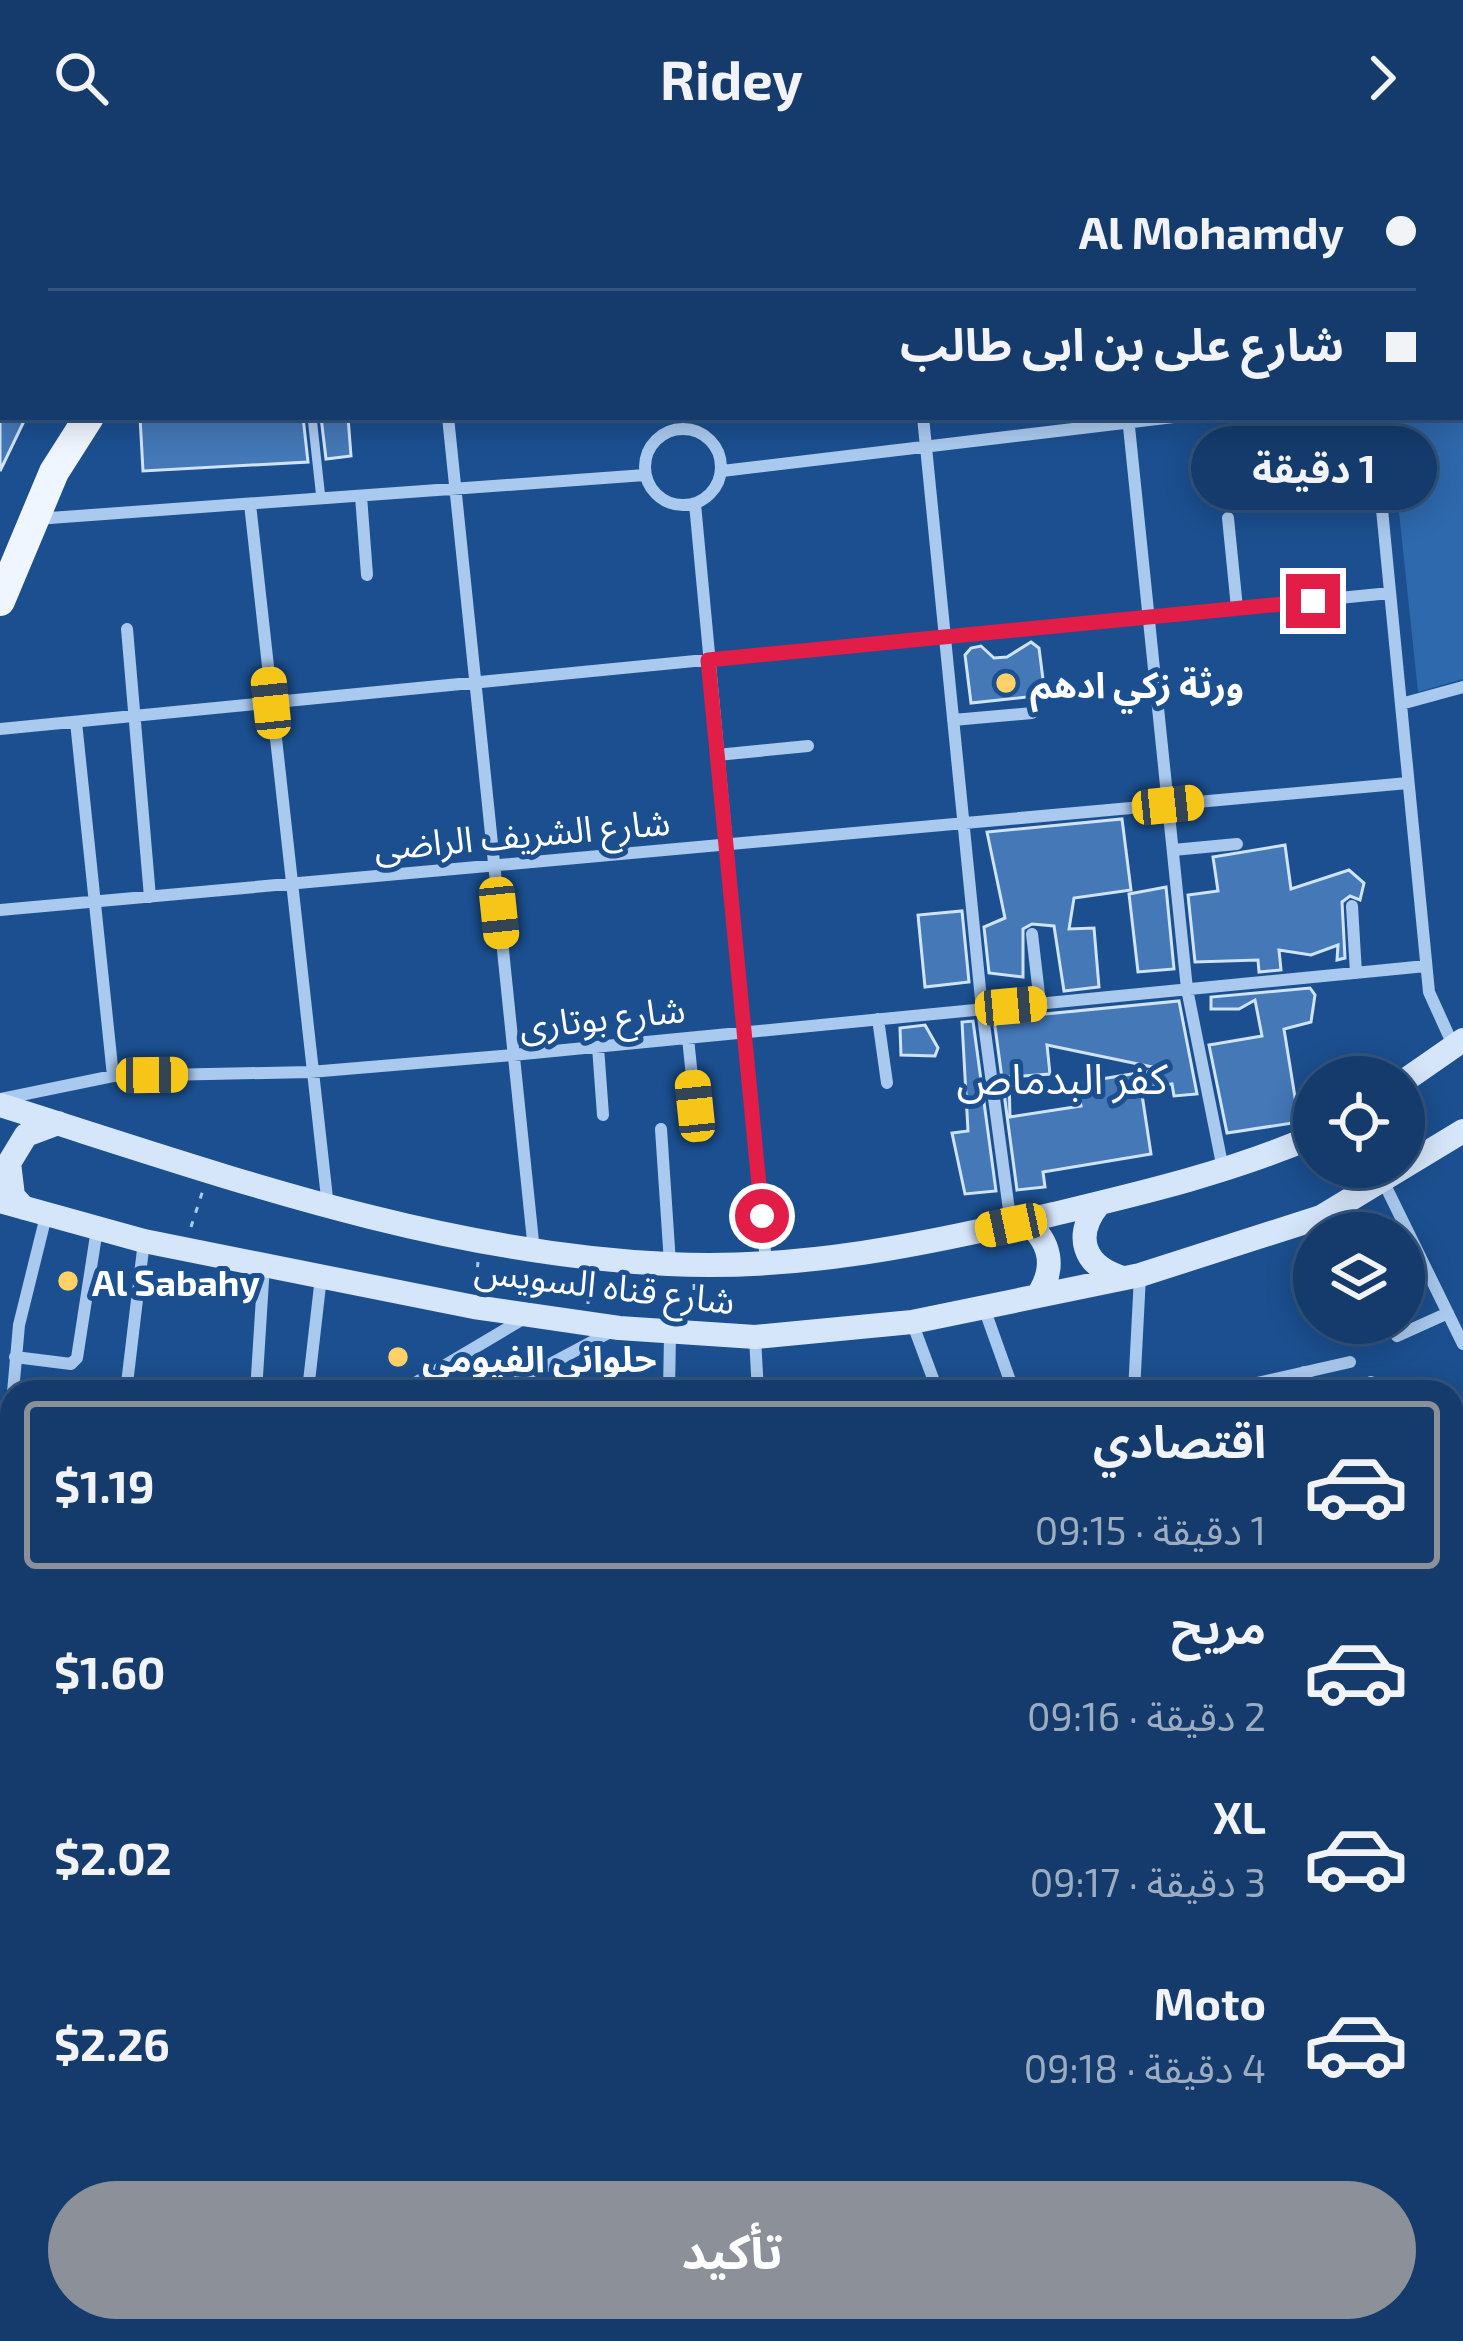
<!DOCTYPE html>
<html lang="ar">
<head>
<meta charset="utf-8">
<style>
  body { margin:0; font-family:"Exo 2","Noto Sans Arabic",sans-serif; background:#1d4271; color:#f1f3f6; direction:rtl; height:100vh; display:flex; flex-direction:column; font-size:45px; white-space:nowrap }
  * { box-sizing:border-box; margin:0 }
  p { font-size:39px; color:#9dadc1 }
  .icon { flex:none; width:66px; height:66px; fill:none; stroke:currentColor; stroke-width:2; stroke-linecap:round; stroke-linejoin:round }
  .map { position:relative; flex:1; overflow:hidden; direction:ltr }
  .drawer { position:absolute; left:0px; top:1224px; width:1464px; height:963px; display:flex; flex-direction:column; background:#143b6b; border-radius:36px 36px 0 0; box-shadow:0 6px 30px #0003,0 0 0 3px #33557e; direction:rtl }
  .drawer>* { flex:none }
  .top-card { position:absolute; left:0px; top:0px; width:1464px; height:264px; box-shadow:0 6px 30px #0003,0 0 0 3px #33557e; direction:rtl; display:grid; align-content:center; height:264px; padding:0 48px; background:#143b6b }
  .buttons { position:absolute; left:1293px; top:900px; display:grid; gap:24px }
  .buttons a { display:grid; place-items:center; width:132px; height:132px; border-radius:50%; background:#143b6b; box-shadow:0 6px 30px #0003,0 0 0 3px #33557e; font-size:60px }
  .end { position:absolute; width:54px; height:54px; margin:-27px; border:15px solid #e11d48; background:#fff; box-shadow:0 0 0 6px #fff }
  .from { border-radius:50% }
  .bubble { position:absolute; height:84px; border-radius:42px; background:#143b6b; box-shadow:0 6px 30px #0003,0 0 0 3px #33557e; font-size:39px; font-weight:700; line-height:84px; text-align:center; direction:rtl }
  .car { position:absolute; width:36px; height:72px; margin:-36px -18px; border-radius:15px; box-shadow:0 0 9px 3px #0007; background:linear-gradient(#f5c518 24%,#345 0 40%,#f5c518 0 76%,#345 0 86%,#f5c518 0) }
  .top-card b { display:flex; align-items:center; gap:42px; height:114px; font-size:45px }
  .top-card b+b { border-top:3px solid #33557e }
  .top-card i { width:30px; height:30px; background:#f1f3f6 }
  ul { padding:21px 0 0; list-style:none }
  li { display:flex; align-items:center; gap:36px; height:168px; margin:0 24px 18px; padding:0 24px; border:6px solid transparent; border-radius:12px }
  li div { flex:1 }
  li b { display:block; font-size:45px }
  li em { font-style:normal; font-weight:700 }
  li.current { border-color:#8c9099 }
  li>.icon { width:108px; height:108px; stroke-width:1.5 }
  .button { display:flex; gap:24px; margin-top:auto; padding:24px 48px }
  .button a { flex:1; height:138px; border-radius:72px; background:#8c9099; color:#fff; font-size:48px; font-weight:700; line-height:138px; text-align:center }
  header { display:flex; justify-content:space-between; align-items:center; height:156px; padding:0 48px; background:#143b6b; font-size:54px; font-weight:700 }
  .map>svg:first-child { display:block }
</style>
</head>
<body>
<header><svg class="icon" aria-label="forward" viewBox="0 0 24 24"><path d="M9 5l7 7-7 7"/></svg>Ridey<svg class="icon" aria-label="search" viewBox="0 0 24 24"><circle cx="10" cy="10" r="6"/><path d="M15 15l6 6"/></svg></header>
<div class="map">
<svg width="1463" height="2185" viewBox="0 0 1463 2185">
  <rect width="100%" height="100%" fill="#1b4f8f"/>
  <!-- green -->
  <path fill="#2e69ad" d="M1463,244V523L1418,536L1389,261H1461Z"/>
  <!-- building -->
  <path fill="#4478b7" stroke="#cfe3fa" stroke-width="3" fill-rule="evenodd" d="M0,261H26L0,315Z
    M140,261H303L308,306L143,315Z
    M321,261H348L351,300L326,303Z
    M1031,486L1039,492L1045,539L971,547L965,499L971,492L981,490L994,502L1007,501Z
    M1122,663L1131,734L1074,742L1069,773L1094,772L1099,831L1064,835L1054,770L1032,768L1023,773V821L989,817L984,771L1005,762L987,676Z
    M1285,689L1291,733L1349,714L1364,727L1360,744L1350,740L1342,746L1345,802L1337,804L1338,789L1311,799L1279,794L1281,814L1259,816L1258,804L1195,806L1188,739L1218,735L1213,701Z
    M1166,731L1174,813L1138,816L1129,738Z
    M962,755L969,826L925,831L918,759Z
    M1310,832L1315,839L1311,866L1284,873L1299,966L1227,977L1209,889L1262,880L1255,844L1239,853H1211V841Z
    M1179,845L1197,938L1174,940L1172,928L1141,932L1151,998L1043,1016L1045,1031L1017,1034L994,863ZM1047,889L1162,913L1077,927L1081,950L1010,961L1009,921L1050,918Z
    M973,865L996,1035L965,1038L952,977L968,975L962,866Z
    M925,869L938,892L935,900L901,899L900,872Z"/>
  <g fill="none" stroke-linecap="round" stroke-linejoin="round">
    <!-- path -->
    <path stroke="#a9c9ee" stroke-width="3" stroke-dasharray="6 9" stroke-linecap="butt" d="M1405,947L1422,974
      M1330,1011L1337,1026
      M191,1071L203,1034
      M476,1126L478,1106
      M694,1128L695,1155
      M588,1148L589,1121"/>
    <!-- service -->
    <path stroke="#a9c9ee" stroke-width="9" d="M447,0L449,3
      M1397,3H1414
      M312,261L321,343"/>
    <!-- minor -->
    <path stroke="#a9c9ee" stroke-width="12" d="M654,0V3
      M899,0V3
      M1101,0L1102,3
      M1347,0V3
      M1461,231H1463
      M448,261L534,1095
      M923,261L982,853L1011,1069
      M1128,261L1187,833L1223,1013
      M1373,261L1429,836L1453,889
      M645 311a38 38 0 1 1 76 0a38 38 0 1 1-76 0Z
      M722,315L1174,261
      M361,340L367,419
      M250,348L328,1051
      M695,348L766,1106
      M1228,362L1237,452
      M36,363L645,319
      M127,473L150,741
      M1401,548L1463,531
      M953,564L1032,557
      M76,566L113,920
      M0,573L1390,437
      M717,599L808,590
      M1173,694L1237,688
      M1352,750L1356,817
      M0,754L1408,627
      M1032,778L1040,847
      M878,863L887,927
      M688,882L695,950
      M598,891L603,959
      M1,943L113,920L310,916L513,899L1426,810
      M661,973L670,1107
      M1383,1025L1463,1188
      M984,1152L1014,1236
      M912,1166L938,1236
      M1387,1167L1397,1180L1448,1157
      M755,1182L758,1236
      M15,1201L71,1208L77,1202L97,1073
      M1304,1216L1315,1236
      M1371,1226L1377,1236
      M308,1234L321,1121
      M13,1236L19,1169L46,1060
      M126,1236L144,1085
      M234,1236L311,1235
      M256,1236L264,1109
      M400,1236L528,1160
      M498,1236L614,1174
      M669,1236L670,1177
      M1097,1236L1134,1233
      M1134,1236L1140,1120
      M1218,1236L1350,1206
      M1452,1275L1463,1269
      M0,1296L12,1282
      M1452,1370L1463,1392
      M0,1398L12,1417
      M0,1441L12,1434
      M1452,1481L1463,1480
      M0,1514L12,1507
      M1452,1522L1463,1521
      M0,1576L9,1592
      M1452,1581L1463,1578
      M1452,1665L1463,1660
      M1452,1699L1463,1694
      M0,1754L3,1682
      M1452,1758L1463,1749
      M0,1838L12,1839
      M1452,1856L1463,1884
      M0,1965L12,1966
      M1452,1991L1463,2022
      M1452,2080L1463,2077
      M1452,2140L1463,2136
      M468,2175L534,2185
      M590,2175L592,2185
      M869,2175L870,2185
      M936,2175L938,2185
      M1244,2175L1247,2185
      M1305,2175L1308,2185
      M1371,2175L1374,2185
      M1418,2175L1421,2185
      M86,2185L88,2175
      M748,2185L821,2175
      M884,2185L897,2175"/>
    <!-- secondary -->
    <path stroke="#d6e6fa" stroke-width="24" d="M609,3L615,0
      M1404,925L1463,884
      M0,949C219,1018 436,1097 668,1108C798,1115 928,1088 1054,1058C1142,1037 1231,1016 1314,980
      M0,1045L144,1085L474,1151L619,1172L755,1181L912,1166L1140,1119L1321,1061L1463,975
      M1099,1048C1073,1080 1083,1110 1123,1122
      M24,1052L13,1040L9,1007L26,979L58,967
      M1025,1065C1051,1085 1056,1112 1038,1139"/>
    <!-- primary -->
    <path stroke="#f0f6ff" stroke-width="30" d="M0,99L3,98
      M0,445L54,316L89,261"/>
  </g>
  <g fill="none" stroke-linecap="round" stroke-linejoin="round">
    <!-- route -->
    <path stroke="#e11d48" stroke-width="15" d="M762,1060L708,504L1313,445"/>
  </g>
  <!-- markers -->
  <g fill="#ffd166" stroke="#1b4f8f" stroke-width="4.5">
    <circle cx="1006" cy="527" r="12"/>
    <circle cx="68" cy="1125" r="12"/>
    <circle cx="398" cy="1201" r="12"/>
  </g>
  <g text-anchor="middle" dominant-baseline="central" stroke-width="10" stroke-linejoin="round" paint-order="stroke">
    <!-- poi labels -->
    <g font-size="36" font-weight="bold" fill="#fff" stroke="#1b4f8f" text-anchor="start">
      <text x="1030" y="527">ورثة زكي ادهم</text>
      <text x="92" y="1125">Al Sabahy</text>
      <text x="422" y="1201">حلوانى الفيومى</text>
    </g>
    <!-- street labels -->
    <g font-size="36" fill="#fff" stroke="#1b4f8f">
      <text transform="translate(522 677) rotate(-5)">شارع الشريف الراضى</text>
      <text transform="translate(602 860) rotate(-6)">شارع بوتارى</text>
      <text transform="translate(605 1128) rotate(7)">شارع قناه السويس</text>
    </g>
    <!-- quarter labels -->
    <g font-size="42" fill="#fff" stroke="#1b4f8f">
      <text x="1062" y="921">كفر البدماص</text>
    </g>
  </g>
</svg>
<div class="buttons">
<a><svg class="icon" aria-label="locate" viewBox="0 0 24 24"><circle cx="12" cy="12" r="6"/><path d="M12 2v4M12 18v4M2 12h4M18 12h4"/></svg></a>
<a><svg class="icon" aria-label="layers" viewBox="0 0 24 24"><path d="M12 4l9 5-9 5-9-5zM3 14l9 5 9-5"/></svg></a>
</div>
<i class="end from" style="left:762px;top:1060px"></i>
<i class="end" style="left:1313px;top:445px"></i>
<div class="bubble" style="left:1191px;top:270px;width:246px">1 دقيقة</div>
<i class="car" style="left:271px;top:547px;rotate:354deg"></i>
<i class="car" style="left:1168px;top:649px;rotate:84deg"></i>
<i class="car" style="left:499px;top:757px;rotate:174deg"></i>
<i class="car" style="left:1011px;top:850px;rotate:85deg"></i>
<i class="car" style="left:152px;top:919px;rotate:89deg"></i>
<i class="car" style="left:695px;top:950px;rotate:354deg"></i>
<i class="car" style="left:1011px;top:1069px;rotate:258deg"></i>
<div class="top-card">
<b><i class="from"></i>Al Mohamdy</b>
<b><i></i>شارع على بن ابى طالب</b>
</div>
<section class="drawer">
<ul>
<li class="current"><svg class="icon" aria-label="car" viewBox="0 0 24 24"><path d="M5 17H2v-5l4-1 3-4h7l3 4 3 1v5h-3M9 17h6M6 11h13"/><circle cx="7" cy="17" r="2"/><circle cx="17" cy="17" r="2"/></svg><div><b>اقتصادي</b><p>1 دقيقة · 09:15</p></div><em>$1.19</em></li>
<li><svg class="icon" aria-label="car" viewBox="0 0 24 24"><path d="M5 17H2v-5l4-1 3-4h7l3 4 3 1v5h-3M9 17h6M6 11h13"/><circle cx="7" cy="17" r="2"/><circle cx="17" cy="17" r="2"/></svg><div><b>مريح</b><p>2 دقيقة · 09:16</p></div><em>$1.60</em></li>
<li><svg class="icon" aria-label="car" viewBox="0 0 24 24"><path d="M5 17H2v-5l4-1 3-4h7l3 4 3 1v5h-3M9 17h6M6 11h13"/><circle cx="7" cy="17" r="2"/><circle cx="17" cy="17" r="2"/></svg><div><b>XL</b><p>3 دقيقة · 09:17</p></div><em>$2.02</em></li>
<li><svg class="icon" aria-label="car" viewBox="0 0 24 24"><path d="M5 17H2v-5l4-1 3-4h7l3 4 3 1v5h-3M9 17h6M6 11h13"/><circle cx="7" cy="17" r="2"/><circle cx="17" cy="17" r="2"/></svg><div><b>Moto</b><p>4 دقيقة · 09:18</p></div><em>$2.26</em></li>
</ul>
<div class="button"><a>تأكيد</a></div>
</section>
</div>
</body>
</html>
